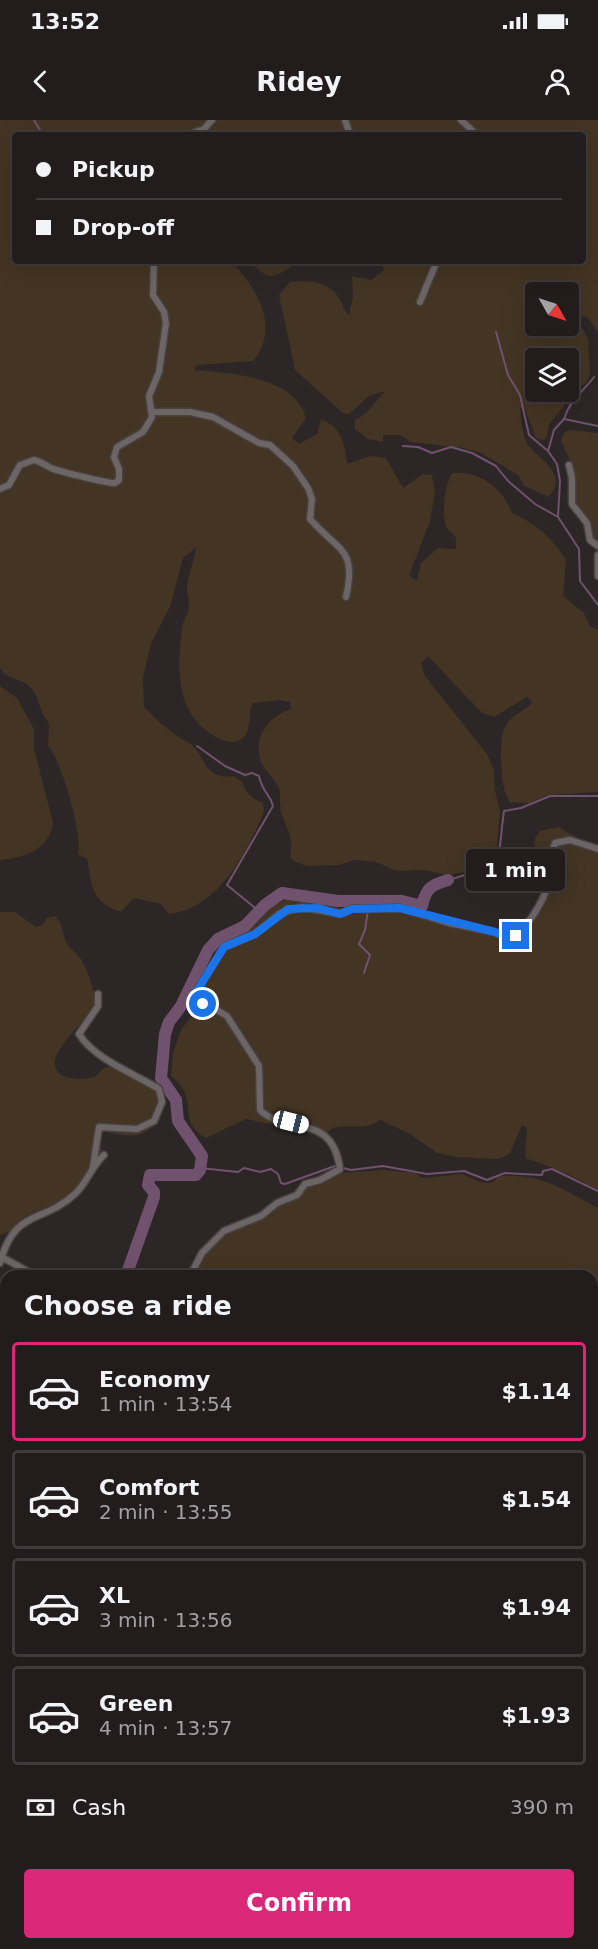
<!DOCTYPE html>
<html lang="en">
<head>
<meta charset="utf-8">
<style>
  body { margin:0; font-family:"DejaVu Sans",sans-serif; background:#2a2525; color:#f1f3f6; height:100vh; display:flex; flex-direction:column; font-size:22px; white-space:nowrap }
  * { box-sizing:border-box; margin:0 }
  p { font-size:20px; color:#a2a1a3 }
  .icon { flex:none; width:33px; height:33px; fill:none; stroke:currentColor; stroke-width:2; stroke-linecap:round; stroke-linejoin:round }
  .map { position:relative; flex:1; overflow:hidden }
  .side { position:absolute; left:0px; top:1150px; width:598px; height:680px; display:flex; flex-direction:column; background:#221c1c; border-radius:18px 18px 0 0; box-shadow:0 6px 24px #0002,0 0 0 2px #3f3a3b }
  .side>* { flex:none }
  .hud { position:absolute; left:12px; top:12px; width:574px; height:132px; border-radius:6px; box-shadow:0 6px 24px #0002,0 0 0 2px #3f3a3b; display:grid; align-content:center; height:132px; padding:0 24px; background:#221c1c }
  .needle { width:39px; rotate:129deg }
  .controls { position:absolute; left:525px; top:162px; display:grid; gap:12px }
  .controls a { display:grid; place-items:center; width:54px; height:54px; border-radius:6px; background:#221c1c; box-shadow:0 6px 24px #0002,0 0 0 2px #3f3a3b; font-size:30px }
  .end { position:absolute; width:27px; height:27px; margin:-14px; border:8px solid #1a73e8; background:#fff; box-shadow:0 0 0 3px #fff }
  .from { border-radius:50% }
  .bubble { position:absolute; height:42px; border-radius:6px; background:#221c1c; box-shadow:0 6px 24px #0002,0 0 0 2px #3f3a3b; font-size:20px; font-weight:700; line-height:42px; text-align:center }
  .car { position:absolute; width:18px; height:36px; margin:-18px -9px; border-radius:8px; box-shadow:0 0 4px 2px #0007; background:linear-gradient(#fff 24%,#345 0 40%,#fff 0 76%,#345 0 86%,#fff 0) }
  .hud b { display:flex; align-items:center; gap:21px; height:57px; font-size:22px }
  .hud b+b { border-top:2px solid #3f3a3b }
  .hud i { width:15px; height:15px; background:#f1f3f6 }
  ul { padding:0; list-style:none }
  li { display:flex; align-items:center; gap:18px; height:99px; margin:0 12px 9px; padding:0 12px; border:3px solid #3f3a3b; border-radius:6px }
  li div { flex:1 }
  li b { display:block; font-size:22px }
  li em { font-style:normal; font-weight:700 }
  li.on { border-color:#db2777 }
  li>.icon { width:54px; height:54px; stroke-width:1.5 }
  h2 { padding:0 24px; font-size:27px; line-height:72px }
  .pay { display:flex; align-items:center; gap:15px; height:66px; padding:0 24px; font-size:22px }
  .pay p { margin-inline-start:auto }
  .action { display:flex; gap:12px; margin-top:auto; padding:12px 24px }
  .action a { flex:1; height:69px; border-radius:6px; background:#db2777; color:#fff; font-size:24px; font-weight:700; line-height:69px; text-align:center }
  .status { display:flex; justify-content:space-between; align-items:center; height:42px; padding:0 30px; background:#221c1c; direction:ltr }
  .status svg { height:16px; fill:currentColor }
  header { display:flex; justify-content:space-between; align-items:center; height:78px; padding:0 24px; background:#221c1c; font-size:27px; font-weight:700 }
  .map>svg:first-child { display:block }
</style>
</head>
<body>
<div class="status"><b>13:52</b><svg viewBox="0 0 49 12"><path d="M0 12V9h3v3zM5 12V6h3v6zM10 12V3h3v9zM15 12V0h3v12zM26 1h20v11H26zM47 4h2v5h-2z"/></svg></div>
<header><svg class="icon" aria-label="back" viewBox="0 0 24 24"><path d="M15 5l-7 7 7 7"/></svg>Ridey<svg class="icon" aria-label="person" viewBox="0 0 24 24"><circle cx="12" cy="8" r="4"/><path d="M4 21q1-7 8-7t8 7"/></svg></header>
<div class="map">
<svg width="598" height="1829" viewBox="0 0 598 1829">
  <rect width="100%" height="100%" fill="#2d2626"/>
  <!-- green -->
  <path fill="#433423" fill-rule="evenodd" d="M0,0H598V212L587,197L582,196L579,202L588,219L590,254L586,263L565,275L564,286L549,304L547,317L544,320L536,318L525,289L520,288C521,299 522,316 529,326C541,340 568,354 549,377L524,366L518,355L481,333L463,328L411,322L400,315H383V322L368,319L355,309V300L366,293L385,271L369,276L349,294L343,293L295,250L279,175L290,162C307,160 329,160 339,178C343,185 343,189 349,195L353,177L352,156L371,160L384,150L381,143L343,141H584V15H15V141H232C236,148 242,153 247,160C265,186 275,214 253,241L197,245L194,250C230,253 295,256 306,298L292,318L299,324L317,314L321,299C341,306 345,324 347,344L370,336L386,338L403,368L423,354L432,355L435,372L430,401L409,456L417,460L421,443L438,428L456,429V418C453,414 448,410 446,406C441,393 445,364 452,353C479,350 503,368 512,393C538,405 549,415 566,439L563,476L584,493L590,506L598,510V672L548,675L529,683L510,682C500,672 498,620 505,607C511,594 525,592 532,582L527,577L494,597L482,593L428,536L421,543L425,556L487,634L494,650L495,671L500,691L496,737L482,749L446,755L424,750L396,751L376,742L354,740L339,745L307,746L293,741L290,736C294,714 287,712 281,692C279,685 281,676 279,669C275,659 265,651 261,642C252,617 269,596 291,589L290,582L279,580L253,583C248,592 252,595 249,605C244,630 224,623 208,612C174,588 178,543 182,507C183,500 189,493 189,486C189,479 187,473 187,467C188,454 195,440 196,427L183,438L170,487L151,523L143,558L144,587C154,597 164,607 176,615C181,619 187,621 192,625C206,639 205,660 234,656L242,662C245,672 253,680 263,683L264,692C246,734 218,789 169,794L161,784L134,778L121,792C90,782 93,767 87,739L78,734C83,716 61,639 48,626L49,603C39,592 40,578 31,568C22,557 7,561 0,548ZM536,172H568V206H536ZM536,238H568V272H536Z
    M250,141H299C276,157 270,165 250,141Z
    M569,310L598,313V439L595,421L574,384L573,348L561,321L564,313Z
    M0,566L17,578L34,609V628L53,703C49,730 24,738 0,740Z
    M558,707L598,729V1070C576,1057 551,1046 527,1039L525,1035L527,1008L522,1005L510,1033L499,1039L456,1037L437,1033L410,1014L380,1000C369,1010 351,1005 337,1007C332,1008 329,1011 324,1014L303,1003L289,1008L246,999L206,1018C174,999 202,980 171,956L173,933L181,910L194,893L207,846L220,827L254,806L272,786L285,780L295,777L313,780L355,792L396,790L510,821L545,776L527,765L533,745L535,718L540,711Z
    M0,792H15L36,807L42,805L47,798L55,796C64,805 61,811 66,821C69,828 76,833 81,839C85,845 97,876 96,883C88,900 51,929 55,946C58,961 85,961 96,956C101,952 102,946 110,947C120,949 153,965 158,973C161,978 160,990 158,996C149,1021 125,1017 104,1011L98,1023L103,1031L78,1067L59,1081L25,1097L12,1110L0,1115Z
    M384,1050L415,1053L423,1058L462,1054L480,1062L491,1063L500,1056C542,1053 563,1069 598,1088V1336L593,1338L592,1156H194L204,1135L224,1114L307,1067L339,1053Z
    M598,1350V1741L593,1742L592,1621L598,1617L592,1608V1356Z
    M6,1591V1675L0,1679V1600Z
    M149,1824H286L285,1829H146Z"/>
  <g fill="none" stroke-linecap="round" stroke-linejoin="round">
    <!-- stream -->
    <path stroke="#71526e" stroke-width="2" d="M34,0L43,15
      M496,212L508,255L520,275L529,315L548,331L557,344L560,361L558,397
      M564,299C571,278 581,274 594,257
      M403,326L418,327L432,333L451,327L472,333L496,346L508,361L535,384L558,397L579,429L580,461L598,485
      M548,331L554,310L564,299L598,306
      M197,626L225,646L245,655L252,653L259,656C263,674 270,673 273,686L227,765L254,787L256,796
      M448,760C508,743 496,748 504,691L521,688L550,676H598
      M364,853L370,835L359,824L365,810L369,783
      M200,1048L238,1052L244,1048L260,1052L271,1049L278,1054L281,1063L285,1064L335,1046L351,1050L383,1046L427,1054L464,1051L487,1060L505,1053L542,1055L543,1051L552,1049L598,1071
      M0,1574L3,1581L0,1595
      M0,1717L6,1716
      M592,1780L598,1782
      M503,1824L508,1829
      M522,1829L524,1824"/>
    <!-- river -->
    <path stroke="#71526e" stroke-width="12" d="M126,1156L154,1077V1072L148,1065L150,1055H196L200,1050L202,1036L178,1001L176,980L161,958L165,914L169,902L181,886L208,830L218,819L245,806L265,785L282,773L338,781H402L422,786C426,768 431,765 448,760
      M0,1351L6,1338"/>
    <!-- street casing -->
    <g stroke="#474242" stroke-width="9">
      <path id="street" d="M345,0L350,15
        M461,0L477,15
        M187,15L204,9L212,0
        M420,182L437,141
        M152,292H190L213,297L259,323L270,325L293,346L308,368L312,379L310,399C339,432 357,428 346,477
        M569,345L572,358V384L587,403L590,420L598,426
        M0,369L9,365L20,345L34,340C40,341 45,345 51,348C57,351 111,364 115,363L119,360V349L114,337L117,327L143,312L152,297L149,276L159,252L166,203L164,192L153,175L154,141
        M598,435V456
        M93,1047L99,1007L137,1009L154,1001L162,982L159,969C135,954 94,939 79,914L98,886V874
        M0,1136L36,1156
        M0,1143C15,1087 42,1105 76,1073C87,1062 92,1046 104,1035
        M190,1156L202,1133L224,1111L261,1096L277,1083L297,1075L305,1064L320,1060L340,1049C332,991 287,1016 260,990L259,946L227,896L200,880L198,869L224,827L255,814L279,794L301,787L340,794L352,789L400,788L449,803L494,812L513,819C531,803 548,775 552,751C553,741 551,731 555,723L570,720L598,729
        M0,1487L6,1479
        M0,1531L6,1530
        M0,1615L6,1619
        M287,1824L289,1829
        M394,1824L401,1829
        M361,1829L367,1824"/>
    </g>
    <!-- street -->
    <use href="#street" stroke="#6d6565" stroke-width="6"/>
  </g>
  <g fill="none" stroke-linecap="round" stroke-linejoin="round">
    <!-- route -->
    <path stroke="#1a73e8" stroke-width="8" d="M203,884L198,869L224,827L255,814L288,789L318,788L340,794L352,789L400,788L495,812L513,819L516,816"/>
  </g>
</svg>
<div class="controls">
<a><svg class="needle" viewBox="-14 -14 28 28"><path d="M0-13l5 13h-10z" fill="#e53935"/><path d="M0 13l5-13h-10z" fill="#a2a1a3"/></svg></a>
<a><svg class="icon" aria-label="layers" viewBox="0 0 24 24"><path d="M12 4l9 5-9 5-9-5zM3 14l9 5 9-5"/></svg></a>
</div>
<i class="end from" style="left:203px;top:884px"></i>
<i class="end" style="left:516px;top:816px"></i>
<div class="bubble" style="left:466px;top:729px;width:99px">1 min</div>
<i class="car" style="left:291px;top:1002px;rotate:104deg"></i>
<div class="hud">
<b><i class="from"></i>Pickup</b>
<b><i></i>Drop-off</b>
</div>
<section class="side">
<h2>Choose a ride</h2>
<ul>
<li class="on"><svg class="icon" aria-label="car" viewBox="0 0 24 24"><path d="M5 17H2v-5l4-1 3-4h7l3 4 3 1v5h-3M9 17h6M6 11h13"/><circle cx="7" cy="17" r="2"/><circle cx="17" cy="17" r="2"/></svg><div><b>Economy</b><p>1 min · 13:54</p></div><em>$1.14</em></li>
<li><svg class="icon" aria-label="car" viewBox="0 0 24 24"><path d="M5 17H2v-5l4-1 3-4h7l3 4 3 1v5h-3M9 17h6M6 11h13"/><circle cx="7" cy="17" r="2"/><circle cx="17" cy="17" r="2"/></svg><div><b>Comfort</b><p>2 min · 13:55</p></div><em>$1.54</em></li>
<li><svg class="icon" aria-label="car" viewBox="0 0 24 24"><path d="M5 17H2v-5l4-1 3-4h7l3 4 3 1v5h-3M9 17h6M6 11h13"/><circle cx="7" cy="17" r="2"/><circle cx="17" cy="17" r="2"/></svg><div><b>XL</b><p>3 min · 13:56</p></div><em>$1.94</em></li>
<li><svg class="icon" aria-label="car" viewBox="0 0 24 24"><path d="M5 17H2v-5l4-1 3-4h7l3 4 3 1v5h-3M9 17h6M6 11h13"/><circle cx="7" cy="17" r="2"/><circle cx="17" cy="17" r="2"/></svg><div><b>Green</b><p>4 min · 13:57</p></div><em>$1.93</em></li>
</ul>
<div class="pay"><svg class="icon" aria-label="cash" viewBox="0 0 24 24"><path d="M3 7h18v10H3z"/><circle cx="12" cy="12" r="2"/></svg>Cash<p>390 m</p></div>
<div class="action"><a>Confirm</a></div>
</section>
</div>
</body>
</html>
